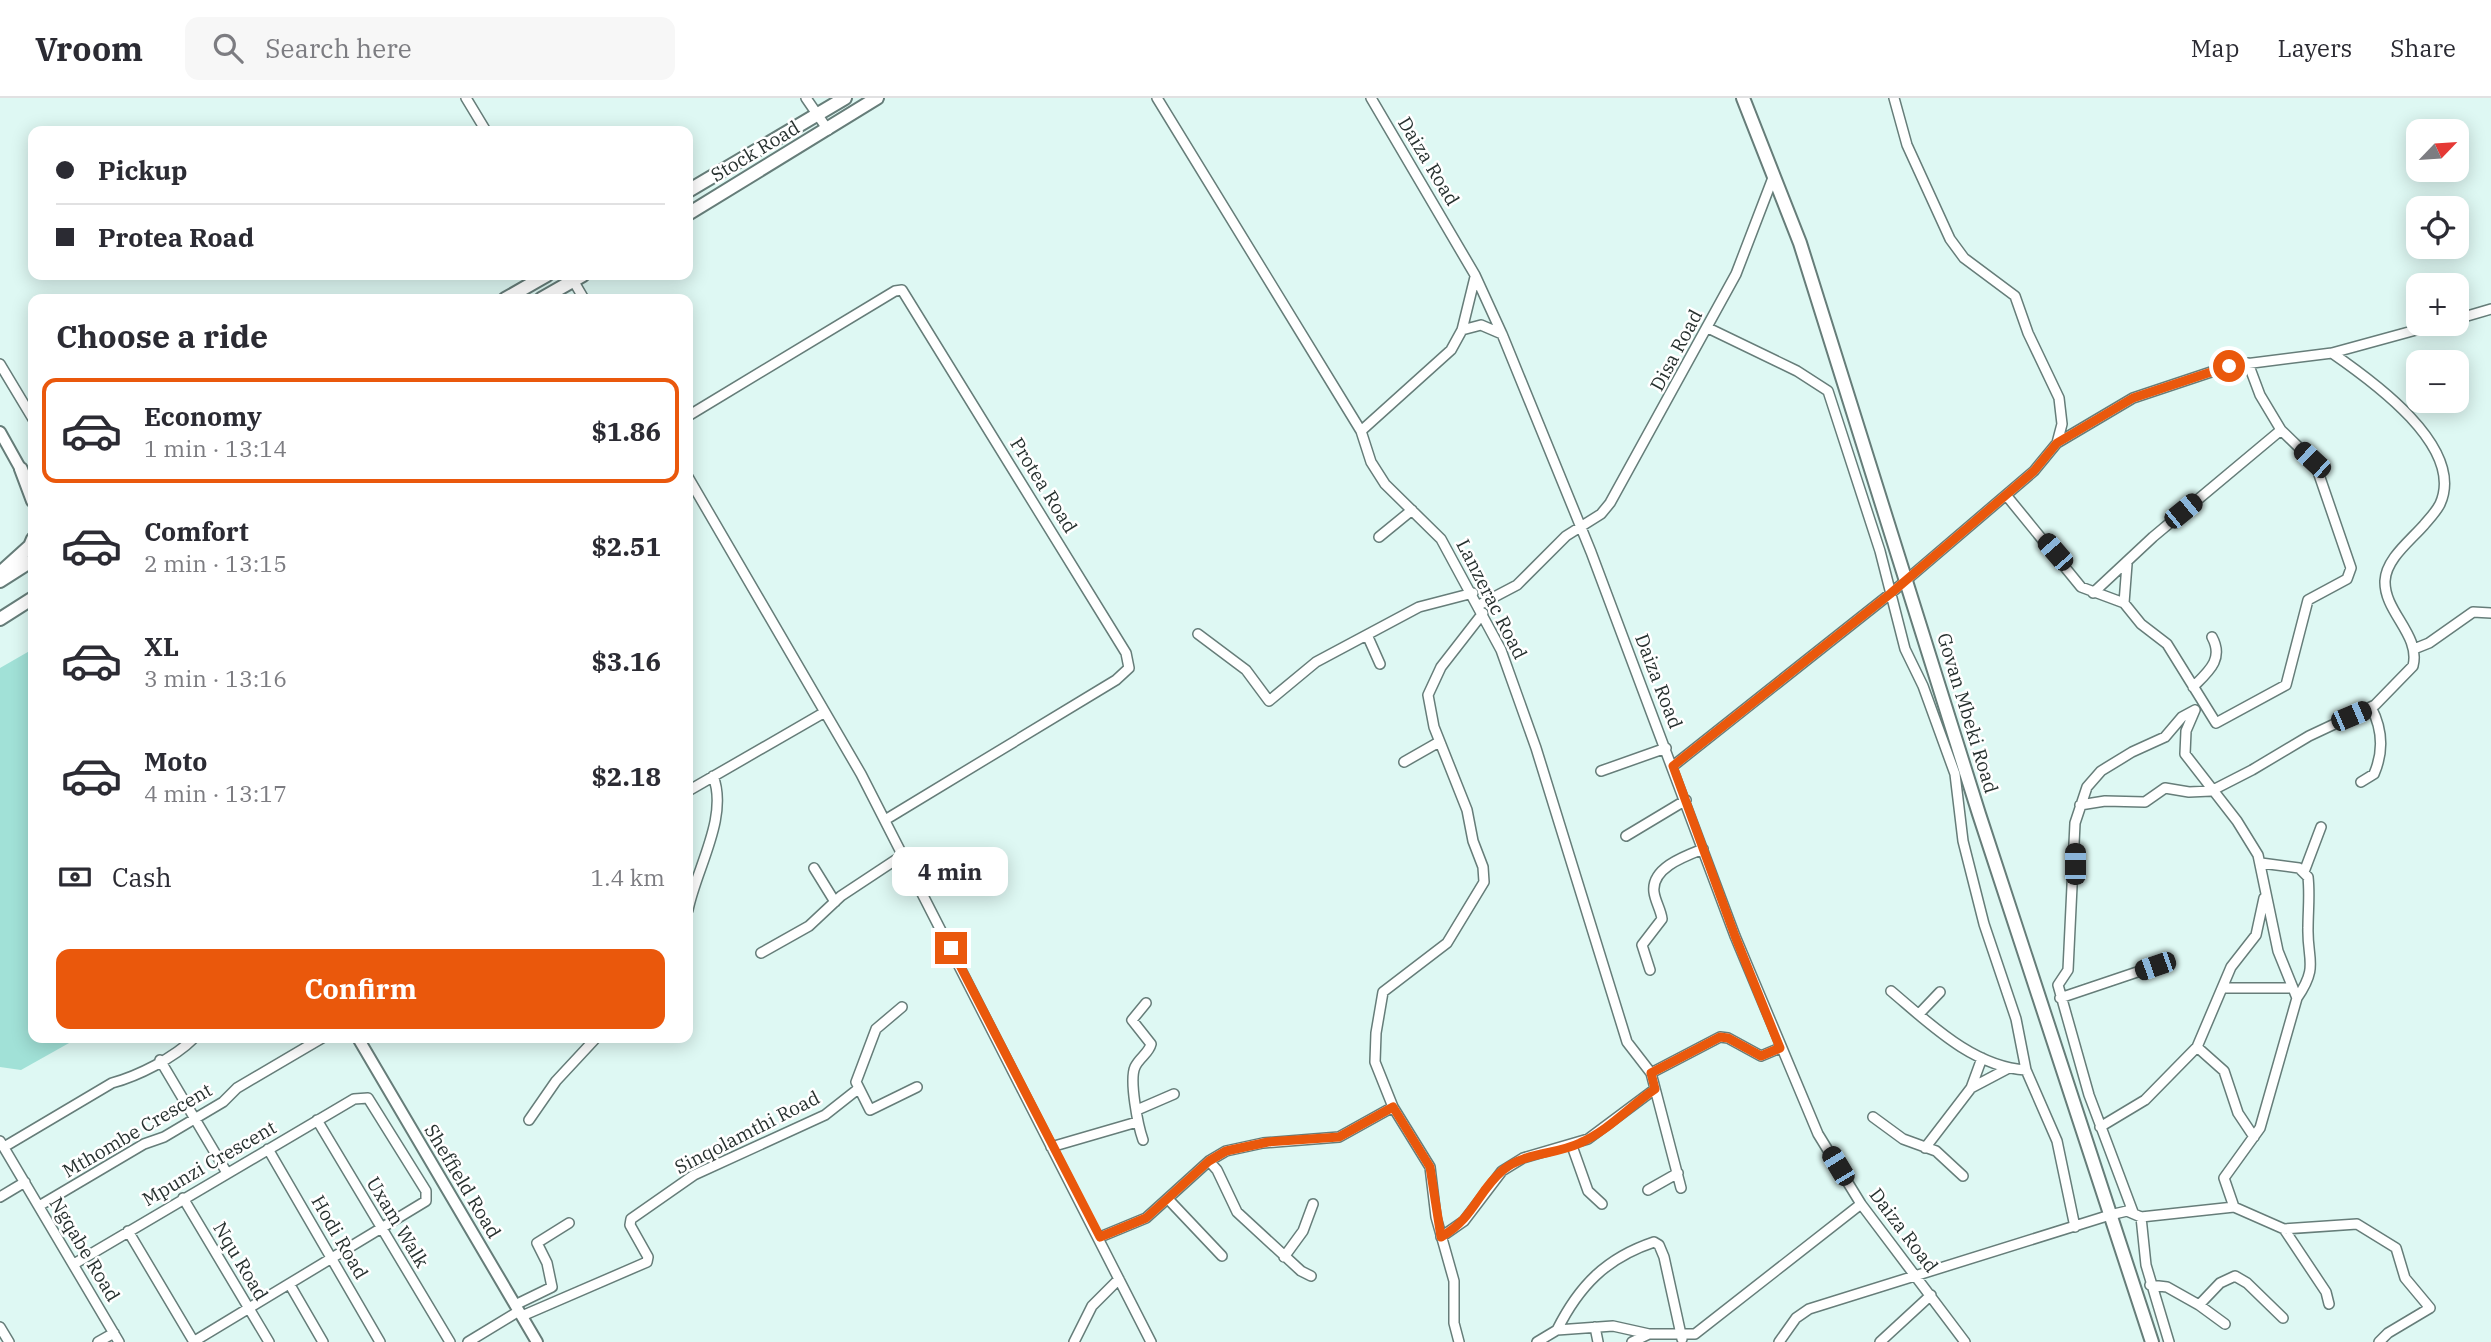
<!DOCTYPE html>
<html lang="en">
<head>
<meta charset="utf-8">
<style>
  body { margin:0; font-family:"IBM Plex Serif",serif; background:#f7f7f7; color:#2b2b33; height:100vh; display:flex; flex-direction:column; font-size:26px; white-space:nowrap }
  * { box-sizing:border-box; margin:0 }
  p { font-size:23px; color:#7c7c81 }
  .icon { flex:none; width:38px; height:38px; fill:none; stroke:currentColor; stroke-width:2; stroke-linecap:round; stroke-linejoin:round }
  .map { position:relative; flex:1; overflow:hidden }
  .side { position:absolute; left:28px; top:196px; width:665px; height:749px; display:flex; flex-direction:column; background:#fff; border-radius:14px; box-shadow:0 4px 18px #0003 }
  .side>* { flex:none }
  .top-card { position:absolute; left:28px; top:28px; width:665px; height:154px; border-radius:14px; box-shadow:0 4px 18px #0003; display:grid; align-content:center; height:154px; padding:0 28px; background:#fff }
  .needle { width:46px; rotate:65deg }
  .controls { position:absolute; left:2406px; top:21px; display:grid; gap:14px }
  .controls a { display:grid; place-items:center; width:63px; height:63px; border-radius:14px; background:#fff; box-shadow:0 4px 18px #0003; font-size:35px }
  .end { position:absolute; width:32px; height:32px; margin:-16px; border:9px solid #ea580c; background:#fff; box-shadow:0 0 0 4px #fff }
  .from { border-radius:50% }
  .bubble { position:absolute; height:49px; border-radius:14px; background:#fff; box-shadow:0 4px 18px #0003; font-size:23px; font-weight:700; line-height:49px; text-align:center }
  .car { position:absolute; width:21px; height:42px; margin:-21px -10px; border-radius:9px; box-shadow:0 0 5px 2px #0007; background:linear-gradient(#222 24%,#8ab4d8 0 40%,#222 0 76%,#8ab4d8 0 86%,#222 0) }
  .top-card b { display:flex; align-items:center; gap:24px; height:66px; font-size:26px }
  .top-card b+b { border-top:2px solid #e1e1e2 }
  .top-card i { width:18px; height:18px; background:#2b2b33 }
  ul { padding:0; list-style:none }
  li { display:flex; align-items:center; gap:21px; height:105px; margin:0 14px 10px; padding:0 14px; border:4px solid transparent; border-radius:14px }
  li div { flex:1 }
  li b { display:block; font-size:26px }
  li em { font-style:normal; font-weight:700 }
  li.active { border-color:#ea580c }
  li>.icon { width:63px; height:63px; stroke-width:1.5 }
  h2 { padding:0 28px; font-size:32px; line-height:84px }
  .pay { display:flex; align-items:center; gap:18px; height:77px; padding:0 28px; font-size:26px }
  .pay p { margin-inline-start:auto }
  .cta { display:flex; gap:14px; margin-top:auto; padding:14px 28px }
  .cta a { flex:1; height:80px; border-radius:14px; background:#ea580c; color:#fff; font-size:28px; font-weight:700; line-height:80px; text-align:center }
  header { display:flex; align-items:center; gap:42px; box-sizing:border-box; height:98px; padding:0 35px; background:#fff; border-bottom:2px solid #e1e1e2 }
  header strong { font-size:33px }
  nav { display:flex; gap:38px; margin-inline-start:auto; font-size:24px }
  .search { width:490px; height:63px; background:#f7f7f7; display:flex; align-items:center; gap:18px; box-sizing:border-box; padding:0 24px; border-radius:14px; color:#7c7c81; font-size:26px }
  .map>svg:first-child { display:block }
</style>
</head>
<body>
<header>
<strong>Vroom</strong>
<div class="search"><svg class="icon" aria-label="search" viewBox="0 0 24 24"><circle cx="10" cy="10" r="6"/><path d="M15 15l6 6"/></svg>Search here</div>
<nav><a>Map</a><a>Layers</a><a>Share</a></nav>
</header>
<div class="map">
<svg width="2491" height="1244" viewBox="0 0 2491 1244">
  <rect width="100%" height="100%" fill="#def8f3"/>
  <!-- green -->
  <path fill="#a1e1d7" d="M33,551V940H78L21,972L0,969V570Z"/>
  <g fill="none" stroke-linecap="round" stroke-linejoin="round">
    <!-- minor casing -->
    <g stroke="#667d79" stroke-width="12">
      <path id="minor" d="M466,0L486,33
        M806,0L828,32
        M1157,0L1361,333L1371,364L1385,386L1441,441L1501,552L1536,650L1627,944L1651,975L1681,1090
        M1371,0L1475,177L1502,236L1591,454L1735,838L1818,1036L1861,1106L1965,1244
        M570,177L584,201
        M2457,221L2491,211
        M1708,230L1797,273L1828,293L1880,453L1905,551L1923,588L1955,676L1963,743L1984,826L2016,921L2026,972L2057,1043L2075,1129
        M1462,232L1481,227L1502,236
        M0,266L33,321
        M688,318L895,193L902,192L1126,555L1129,570L1116,582L885,722
        M1361,333L1451,252L1462,232L1475,179
        M2057,345L2133,300L2229,268L2332,255L2438,226
        M688,379L861,676L1151,1244
        M2006,397L2081,489L2124,505L2141,526L2167,546L2216,625L2286,587L2308,502L2347,481L2351,470L2315,365L2281,332L2260,297L2248,265
        M1379,439L1412,412
        M2093,495L2153,439L2281,332
        M2124,505L2127,466
        M1479,507L1517,487L1566,438L1601,416L1610,405L1736,176L1774,77
        M1198,536L1246,572L1269,603L1316,564L1419,509L1473,495
        M1368,539L1380,566
        M2414,551L2429,545L2473,514L2491,515
        M2193,589C2209,573 2224,561 2212,539
        M2195,612L2186,633L2185,656L2237,723L2258,757L2278,853L2297,900L2260,1030L2224,1080L2234,1109
        M1404,664L1439,644
        M1673,668L1890,496L2034,373L2057,345L2062,326L2059,300L2028,235L2015,198L1964,160L1950,141L1907,47L1894,0
        M1601,673L1666,650
        M2361,684L2374,676C2384,653 2382,630 2371,609
        M688,693L825,614
        M2080,707L2105,703L2145,704L2165,690L2189,694L2211,693L2252,672L2309,638L2375,607L2413,568C2421,537 2384,514 2385,483C2386,461 2410,443 2424,427C2429,421 2436,414 2440,406C2466,349 2371,282 2332,255
        M1626,738L1686,702
        M2261,765L2299,770L2308,779C2310,797 2308,812 2308,830C2307,862 2319,868 2297,900
        M814,770L835,804
        M2304,774L2321,729
        M688,812C696,771 729,719 713,678
        M761,855L809,828L841,798L903,757
        M1650,872L1642,847L1662,821C1661,812 1655,803 1654,794C1651,770 1685,758 1703,751
        M2223,890H2293
        M1891,893C1929,925 1973,969 2026,972
        M2060,900L2155,868
        M902,909L876,931L856,984L870,1012L917,989
        M1919,916L1940,894
        M2197,949L2224,973L2238,1015L2254,1039
        M160,962L227,1075
        M1651,975L1720,939L1728,940L1761,958L1780,950
        M1971,990L2007,971
        M1137,1012L1174,996
        M1873,1019L1903,1041L1936,1053L1963,1078
        M317,1022L450,1244
        M529,1022L556,983L596,940
        M2100,1029L2145,1002L2197,949L2231,869L2256,837L2264,800
        M1143,1042C1138,1028 1129,982 1135,969C1139,960 1149,955 1151,946L1132,922L1146,905
        M0,1043L119,1244
        M1572,1048L1588,1093L1602,1106
        M4,1049L112,985C138,978 174,960 194,940
        M1051,1049L1137,1024
        M1925,1050L1971,990L1982,960
        M268,1051L380,1244
        M1209,1063L1217,1072L1237,1114L1301,1173L1311,1178
        M1648,1092L1678,1075
        M0,1099L25,1084
        M183,1100L269,1244
        M1168,1101L1222,1158
        M39,1108L144,1046L164,1039L223,1004L237,990L322,940
        M2133,1114L2089,997L2058,887L2068,872L2075,725L2087,689L2101,673L2132,654L2165,639L2182,619L2195,612
        M2141,1119L2146,1167L2169,1244
        M2284,1131L2326,1194L2329,1206
        M128,1133L194,1244
        M1100,1139L1146,1120L1209,1063L1226,1053L1263,1045L1339,1039L1393,1009
        M1441,1139L1464,1123L1502,1073L1523,1060L1588,1041L1655,991
        M1284,1159L1303,1133L1313,1106
        M74,1166L354,1001L368,1000L426,1093V1103L193,1244
        M290,1187L323,1244
        M2150,1187L2167,1189L2199,1207L2220,1185L2235,1178L2247,1185L2283,1220
        M515,1207L552,1189L547,1165L537,1145L569,1125
        M2199,1207L2225,1226
        M522,1218L647,1164L648,1159L630,1127L631,1121L694,1077L825,1017L858,991
        M0,1229L9,1244
        M1595,1229L1598,1244
        M1557,1232C1579,1188 1606,1160 1654,1144L1659,1147L1664,1159L1682,1241
        M98,1244L114,1235
        M468,1244L519,1213
        M1074,1244L1092,1208L1119,1181
        M1459,1244L1454,1225V1183L1436,1119L1430,1069L1393,1009L1375,964L1376,935L1383,894L1447,845L1484,784L1483,769L1473,743L1467,712L1434,629L1428,597L1441,569L1483,515
        M1537,1244L1557,1232L1613,1228L1649,1236H1695L1861,1106
        M1632,1244L1649,1236
        M1779,1244L1796,1220L1809,1211L2110,1117L2127,1113L2141,1119L2234,1109L2284,1131L2357,1126L2396,1150L2405,1180L2430,1210L2388,1235L2379,1244
        M1880,1244L1931,1197"/>
    </g>
    <!-- tertiary casing -->
    <g stroke="#667d79" stroke-width="14">
      <path id="tertiary" d="M0,334L24,377
        M358,940L537,1244"/>
    </g>
    <!-- secondary casing -->
    <g stroke="#667d79" stroke-width="16">
      <path id="secondary" d="M1743,0L1800,145L1979,716L2152,1244
        M688,93L845,0
        M688,116L877,0
        M505,201L547,177
        M541,201L583,177
        M21,371L33,403
        M0,475L30,448L33,441
        M0,483L33,462
        M0,521L33,500"/>
    </g>
    <!-- minor -->
    <use href="#minor" stroke="#fff" stroke-width="9"/>
    <!-- tertiary -->
    <use href="#tertiary" stroke="#fff" stroke-width="10"/>
    <!-- secondary -->
    <use href="#secondary" stroke="#fff" stroke-width="12"/>
  </g>
  <g fill="none" stroke-linecap="round" stroke-linejoin="round">
    <!-- route -->
    <path stroke="#ea580c" stroke-width="9" d="M951,850L1100,1139L1146,1120L1209,1063L1226,1053L1268,1044L1339,1039L1393,1009L1430,1069L1441,1139C1475,1119 1477,1094 1503,1072C1525,1054 1555,1057 1580,1045C1608,1033 1630,1008 1655,991L1651,975L1720,939L1728,940L1761,958L1780,950L1735,838L1673,668L1890,496L2034,373L2057,345L2133,300L2229,268"/>
  </g>
  <g text-anchor="middle" dominant-baseline="central" stroke-width="5" stroke-linejoin="round" paint-order="stroke">
    <!-- street labels -->
    <g font-size="19" fill="#27312f" stroke="#fff">
      <text transform="translate(755 53) rotate(-31)">Stock Road</text>
      <text transform="translate(1429 63) rotate(59)">Daiza Road</text>
      <text transform="translate(1676 252) rotate(-62)">Disa Road</text>
      <text transform="translate(1044 387) rotate(58)">Protea Road</text>
      <text transform="translate(1492 501) rotate(63)">Lanzerac Road</text>
      <text transform="translate(1659 583) rotate(69)">Daiza Road</text>
      <text transform="translate(1968 615) rotate(73)">Govan Mbeki Road</text>
      <text transform="translate(137 1032) rotate(-30)">Mthombe Crescent</text>
      <text transform="translate(747 1034) rotate(-27)">Sinqolamthi Road</text>
      <text transform="translate(209 1065) rotate(-30)">Mpunzi Crescent</text>
      <text transform="translate(463 1083) rotate(59)">Sheffield Road</text>
      <text transform="translate(398 1124) rotate(59)">Uxam Walk</text>
      <text transform="translate(1904 1132) rotate(53)">Daiza Road</text>
      <text transform="translate(340 1139) rotate(60)">Hodi Road</text>
      <text transform="translate(85 1151) rotate(59)">Ngqabe Road</text>
      <text transform="translate(241 1163) rotate(59)">Nqu Road</text>
    </g>
  </g>
</svg>
<div class="controls">
<a><svg class="needle" viewBox="-14 -14 28 28"><path d="M0-13l5 13h-10z" fill="#e53935"/><path d="M0 13l5-13h-10z" fill="#7c7c81"/></svg></a>
<a><svg class="icon" aria-label="locate" viewBox="0 0 24 24"><circle cx="12" cy="12" r="6"/><path d="M12 2v4M12 18v4M2 12h4M18 12h4"/></svg></a>
<a>+</a>
<a>−</a>
</div>
<i class="end from" style="left:2229px;top:268px"></i>
<i class="end" style="left:951px;top:850px"></i>
<div class="bubble" style="left:892px;top:749px;width:116px">4 min</div>
<i class="car" style="left:2312px;top:362px;rotate:313deg"></i>
<i class="car" style="left:2183px;top:413px;rotate:51deg"></i>
<i class="car" style="left:2055px;top:454px;rotate:319deg"></i>
<i class="car" style="left:2351px;top:618px;rotate:67deg"></i>
<i class="car" style="left:2075px;top:766px;rotate:0deg"></i>
<i class="car" style="left:2155px;top:868px;rotate:251deg"></i>
<i class="car" style="left:1838px;top:1068px;rotate:329deg"></i>
<div class="top-card">
<b><i class="from"></i>Pickup</b>
<b><i></i>Protea Road</b>
</div>
<section class="side">
<h2>Choose a ride</h2>
<ul>
<li class="active"><svg class="icon" aria-label="car" viewBox="0 0 24 24"><path d="M5 17H2v-5l4-1 3-4h7l3 4 3 1v5h-3M9 17h6M6 11h13"/><circle cx="7" cy="17" r="2"/><circle cx="17" cy="17" r="2"/></svg><div><b>Economy</b><p>1 min · 13:14</p></div><em>$1.86</em></li>
<li><svg class="icon" aria-label="car" viewBox="0 0 24 24"><path d="M5 17H2v-5l4-1 3-4h7l3 4 3 1v5h-3M9 17h6M6 11h13"/><circle cx="7" cy="17" r="2"/><circle cx="17" cy="17" r="2"/></svg><div><b>Comfort</b><p>2 min · 13:15</p></div><em>$2.51</em></li>
<li><svg class="icon" aria-label="car" viewBox="0 0 24 24"><path d="M5 17H2v-5l4-1 3-4h7l3 4 3 1v5h-3M9 17h6M6 11h13"/><circle cx="7" cy="17" r="2"/><circle cx="17" cy="17" r="2"/></svg><div><b>XL</b><p>3 min · 13:16</p></div><em>$3.16</em></li>
<li><svg class="icon" aria-label="car" viewBox="0 0 24 24"><path d="M5 17H2v-5l4-1 3-4h7l3 4 3 1v5h-3M9 17h6M6 11h13"/><circle cx="7" cy="17" r="2"/><circle cx="17" cy="17" r="2"/></svg><div><b>Moto</b><p>4 min · 13:17</p></div><em>$2.18</em></li>
</ul>
<div class="pay"><svg class="icon" aria-label="cash" viewBox="0 0 24 24"><path d="M3 7h18v10H3z"/><circle cx="12" cy="12" r="2"/></svg>Cash<p>1.4 km</p></div>
<div class="cta"><a>Confirm</a></div>
</section>
</div>
</body>
</html>
